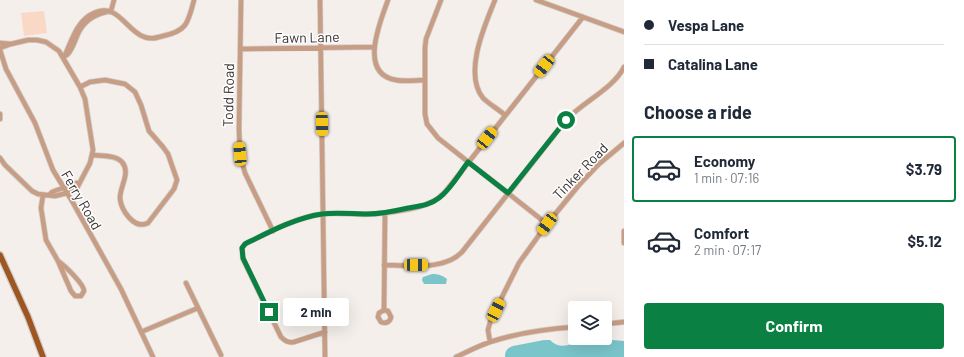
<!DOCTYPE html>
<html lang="en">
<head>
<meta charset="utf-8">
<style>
  body { margin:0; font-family:Barlow,sans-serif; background:#f2f2f3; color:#1f2937; height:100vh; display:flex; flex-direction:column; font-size:15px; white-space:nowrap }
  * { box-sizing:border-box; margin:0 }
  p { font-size:13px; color:#747a83 }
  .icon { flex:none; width:22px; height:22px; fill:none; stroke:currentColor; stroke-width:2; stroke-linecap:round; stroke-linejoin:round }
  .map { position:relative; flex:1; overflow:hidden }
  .sheet { display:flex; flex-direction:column; background:#fff; width:340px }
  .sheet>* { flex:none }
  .guide { display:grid; align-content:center; height:88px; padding:0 20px; background:#fff }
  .controls { position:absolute; left:568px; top:301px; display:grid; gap:8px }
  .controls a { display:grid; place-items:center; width:44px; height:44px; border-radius:4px; background:#fff; box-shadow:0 4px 16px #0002; font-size:20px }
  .end { position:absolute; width:18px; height:18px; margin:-9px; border:5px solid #0b8043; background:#fff; box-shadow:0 0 0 2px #fff }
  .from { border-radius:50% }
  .bubble { position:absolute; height:28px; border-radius:4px; background:#fff; box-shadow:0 4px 16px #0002; font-size:13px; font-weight:700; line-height:28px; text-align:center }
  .car { position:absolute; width:12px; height:24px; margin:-12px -6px; border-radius:5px; box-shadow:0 0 3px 1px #0007; background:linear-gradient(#f5c518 24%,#345 0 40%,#f5c518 0 76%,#345 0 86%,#f5c518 0) }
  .guide b { display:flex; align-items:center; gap:14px; height:38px; font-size:15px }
  .guide b+b { border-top:1px solid #e0e1e3 }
  .guide i { width:10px; height:10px; background:#1f2937 }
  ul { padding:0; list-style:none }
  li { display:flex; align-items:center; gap:12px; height:66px; margin:0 8px 6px; padding:0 12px; border:2px solid transparent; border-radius:4px }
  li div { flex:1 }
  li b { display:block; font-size:15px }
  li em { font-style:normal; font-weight:700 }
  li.active { border-color:#0b8043 }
  li>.icon { width:36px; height:36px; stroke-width:1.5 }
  h2 { padding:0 20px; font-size:18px; line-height:48px }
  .cta { display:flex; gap:8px; margin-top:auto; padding:8px 20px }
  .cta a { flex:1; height:46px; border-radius:4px; background:#0b8043; color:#fff; font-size:16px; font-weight:700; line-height:46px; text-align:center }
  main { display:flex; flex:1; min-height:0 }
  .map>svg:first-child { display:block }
</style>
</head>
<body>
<main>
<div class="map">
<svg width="624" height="357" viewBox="0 0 624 357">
  <rect width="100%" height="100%" fill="#f5efeb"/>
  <!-- green -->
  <path fill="#f9d8c5" d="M44,11L47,33L24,36L21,13Z"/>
  <!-- water -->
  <path fill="#7ac5ca" d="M432,274C438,274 442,275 447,279L446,284H424L422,280L423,277Z
    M590,338L624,341V357H505C505,351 507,348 513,346L544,340H550C563,353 575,340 590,338Z"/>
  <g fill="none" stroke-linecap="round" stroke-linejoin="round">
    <!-- minor casing -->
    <g stroke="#d2cdc9" stroke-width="6">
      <path id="minor" d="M241,0L239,129L240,154L245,173L273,231
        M320,0L325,357
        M388,0C380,22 358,74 396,80C405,82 416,80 425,80
        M441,0L426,39L425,48V114L427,124L438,138L547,224
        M495,0C485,25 463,73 483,98C489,104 498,109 505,115
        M536,0L624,32
        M111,11L114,0
        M0,43L11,44
        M0,48L11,44L28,40H37L46,42L59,51L80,87L85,99L93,150L90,163L77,188L67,193L55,196L38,194L32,191L5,165L0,158
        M240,49L374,47
        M0,50L6,69L35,123L53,170L72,201L121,289L153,357
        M67,55C72,50 74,43 77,36C82,23 93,15 106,12
        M64,57C72,41 76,21 94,13C116,2 126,29 142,36C150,40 156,38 163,36C187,31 188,23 194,0
        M80,87L90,82L105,80L125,84L135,92L141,105L149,131L163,147L168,154L177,180L174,189L148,223C134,230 121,210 120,198C120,186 131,173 122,162C116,155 102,156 93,155
        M0,114V119
        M43,195L41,208L46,240L58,261L71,291L75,296H81L84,291C84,284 65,266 58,261
        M49,195L52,192L76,183H79
        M624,231V243
        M384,265C409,265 444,271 462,252L566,120C583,102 614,88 624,67
        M186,283L221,355
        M384,310L379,313L378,317L381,322C386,324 390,322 391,317L388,311L384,310L385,213
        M605,324L624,322
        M141,332L198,308
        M325,332L294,342C288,343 285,341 281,337L243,259L242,248L245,244C269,232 295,218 322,214C337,212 353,215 369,214C385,214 418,209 432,202C438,199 442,195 446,191L583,17
        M490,342L488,330L491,319L519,263L547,224L579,185L599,164L624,143
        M456,357C467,352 478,346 490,342C517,333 546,329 575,327"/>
    </g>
    <!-- major casing -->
    <g stroke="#d2cdc9" stroke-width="8">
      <path id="major" d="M0,255L28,317L43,357"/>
    </g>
    <!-- minor -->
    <use href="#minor" stroke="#c79e85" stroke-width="4.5"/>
    <!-- major -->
    <use href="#major" stroke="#9e5622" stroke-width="5.5"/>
  </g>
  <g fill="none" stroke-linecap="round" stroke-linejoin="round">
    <!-- route -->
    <path stroke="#0b8043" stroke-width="5" d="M269,312L243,258L242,248L245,244C269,232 295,218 322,214C337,212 353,214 368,214C382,214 395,211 408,208C419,206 430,205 439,198C451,189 459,174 468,162L508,193L566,120"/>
  </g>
  <g text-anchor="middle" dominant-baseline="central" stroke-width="3" stroke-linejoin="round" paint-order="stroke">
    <!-- street labels -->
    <g font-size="14" fill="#343130" stroke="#fffdfd">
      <text transform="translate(307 37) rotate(-1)">Fawn Lane</text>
      <text transform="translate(228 95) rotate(-89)">Todd Road</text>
      <text transform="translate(580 171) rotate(-46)">Tinker Road</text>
      <text transform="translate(82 200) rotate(60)">Ferry Road</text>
    </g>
  </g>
</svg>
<div class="controls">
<a><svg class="icon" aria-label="layers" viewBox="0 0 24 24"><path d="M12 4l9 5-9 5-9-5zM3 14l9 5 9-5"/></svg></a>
</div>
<i class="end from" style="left:566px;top:120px"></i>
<i class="end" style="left:269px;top:312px"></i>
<div class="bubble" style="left:283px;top:298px;width:66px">2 min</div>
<i class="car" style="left:544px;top:66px;rotate:218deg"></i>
<i class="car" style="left:322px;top:124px;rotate:179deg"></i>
<i class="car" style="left:487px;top:138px;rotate:38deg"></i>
<i class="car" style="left:240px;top:154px;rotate:355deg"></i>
<i class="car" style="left:547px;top:224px;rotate:216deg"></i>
<i class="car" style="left:416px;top:265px;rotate:90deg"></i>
<i class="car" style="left:496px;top:310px;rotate:26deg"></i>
</div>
<section class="sheet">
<div class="guide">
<b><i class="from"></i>Vespa Lane</b>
<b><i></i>Catalina Lane</b>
</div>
<h2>Choose a ride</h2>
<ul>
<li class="active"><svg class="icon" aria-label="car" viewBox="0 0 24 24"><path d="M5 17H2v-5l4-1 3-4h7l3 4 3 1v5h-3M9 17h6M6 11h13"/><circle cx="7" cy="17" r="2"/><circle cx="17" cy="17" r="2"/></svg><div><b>Economy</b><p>1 min · 07:16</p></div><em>$3.79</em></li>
<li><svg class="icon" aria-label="car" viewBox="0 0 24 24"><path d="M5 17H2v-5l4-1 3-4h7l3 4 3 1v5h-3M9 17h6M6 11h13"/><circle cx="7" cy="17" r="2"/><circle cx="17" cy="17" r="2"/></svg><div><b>Comfort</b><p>2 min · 07:17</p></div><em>$5.12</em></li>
</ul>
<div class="cta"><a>Confirm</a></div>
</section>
</main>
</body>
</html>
